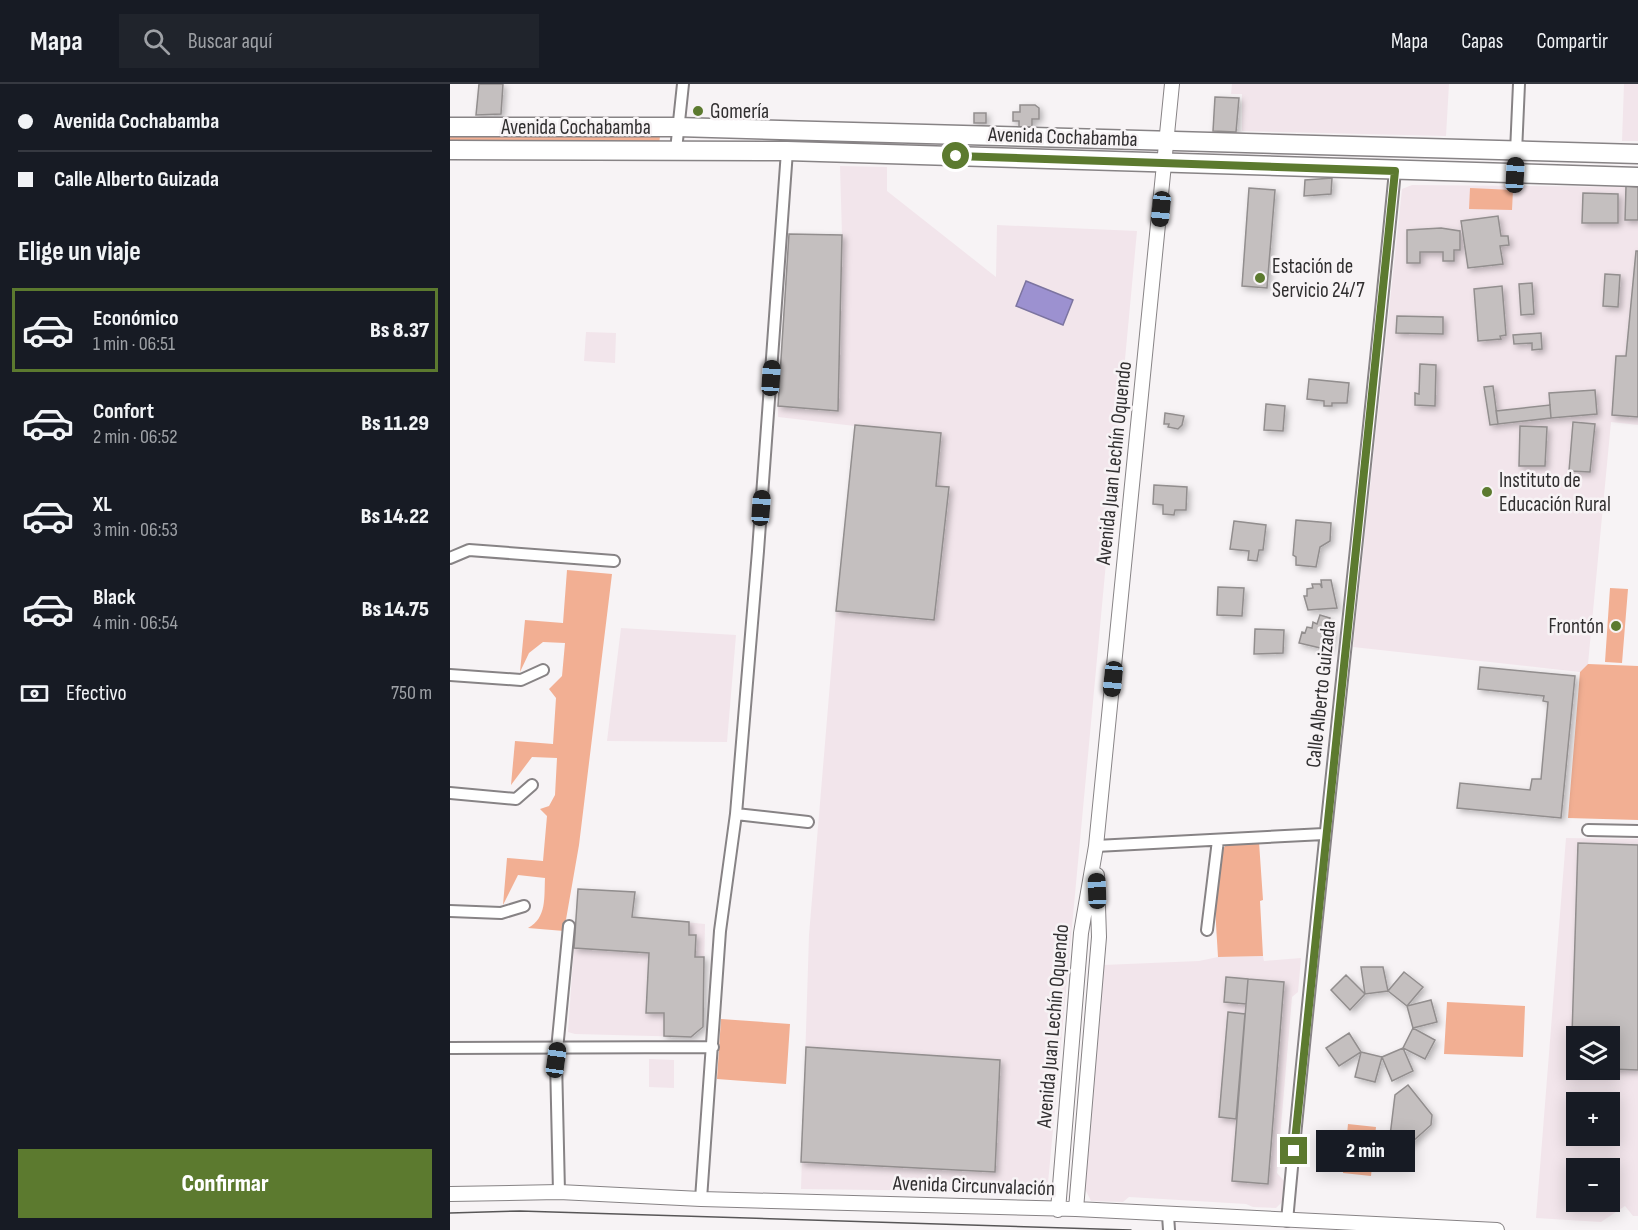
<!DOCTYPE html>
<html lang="es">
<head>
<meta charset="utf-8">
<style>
  body { margin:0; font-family:"Sofia Sans Condensed",sans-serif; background:#20242c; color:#f1f3f6; height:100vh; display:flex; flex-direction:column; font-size:22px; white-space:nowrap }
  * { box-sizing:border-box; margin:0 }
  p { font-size:20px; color:#9ea1a6 }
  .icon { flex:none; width:33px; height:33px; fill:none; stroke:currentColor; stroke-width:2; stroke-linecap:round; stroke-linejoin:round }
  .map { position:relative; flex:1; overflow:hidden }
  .sheet { display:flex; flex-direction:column; background:#171b24; width:450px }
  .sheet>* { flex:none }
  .top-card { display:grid; align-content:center; height:132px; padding:0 18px; background:#171b24 }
  .fabs { position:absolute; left:1116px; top:942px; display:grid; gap:12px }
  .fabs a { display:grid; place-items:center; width:54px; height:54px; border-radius:0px; background:#171b24; box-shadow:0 3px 15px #0003; font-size:30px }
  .end { position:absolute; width:27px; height:27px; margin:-14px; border:8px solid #5c7a2f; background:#fff; box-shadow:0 0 0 3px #fff }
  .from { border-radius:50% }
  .bubble { position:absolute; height:42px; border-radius:0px; background:#171b24; box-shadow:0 3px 15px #0003; font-size:20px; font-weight:800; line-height:42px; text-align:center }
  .car { position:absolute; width:18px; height:36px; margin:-18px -9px; border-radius:8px; box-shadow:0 0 4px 2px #0007; background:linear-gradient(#222 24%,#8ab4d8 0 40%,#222 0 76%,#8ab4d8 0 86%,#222 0) }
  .top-card b { display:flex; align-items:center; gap:21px; height:57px; font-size:22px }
  .top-card b+b { border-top:2px solid #363941 }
  .top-card i { width:15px; height:15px; background:#f1f3f6 }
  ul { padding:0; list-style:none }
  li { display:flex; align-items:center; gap:18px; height:84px; margin:0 12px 9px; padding:0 6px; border:3px solid transparent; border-radius:0px }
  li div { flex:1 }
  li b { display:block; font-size:22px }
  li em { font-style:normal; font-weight:800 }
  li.on { border-color:#5c7a2f }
  li>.icon { width:54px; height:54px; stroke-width:1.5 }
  h2 { padding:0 18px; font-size:27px; line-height:72px }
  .pay { display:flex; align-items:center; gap:15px; height:66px; padding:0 18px; font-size:22px }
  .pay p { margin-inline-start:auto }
  .primary-button { display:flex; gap:12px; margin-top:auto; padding:12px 18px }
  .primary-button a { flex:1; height:69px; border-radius:0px; background:#5c7a2f; color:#fff; font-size:24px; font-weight:800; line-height:69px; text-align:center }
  header { display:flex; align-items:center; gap:36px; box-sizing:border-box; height:84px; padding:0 30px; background:#171b24; border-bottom:2px solid #363941 }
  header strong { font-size:28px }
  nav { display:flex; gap:33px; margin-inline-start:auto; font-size:21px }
  .search { width:420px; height:54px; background:#20242c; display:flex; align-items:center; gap:15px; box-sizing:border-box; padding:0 21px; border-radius:0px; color:#9ea1a6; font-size:22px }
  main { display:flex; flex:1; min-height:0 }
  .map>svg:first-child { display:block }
</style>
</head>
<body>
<header>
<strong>Mapa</strong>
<div class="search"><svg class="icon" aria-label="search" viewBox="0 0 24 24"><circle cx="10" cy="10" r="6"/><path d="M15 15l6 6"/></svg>Buscar aquí</div>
<nav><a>Mapa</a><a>Capas</a><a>Compartir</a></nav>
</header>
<main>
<section class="sheet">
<div class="top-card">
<b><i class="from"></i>Avenida Cochabamba</b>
<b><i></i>Calle Alberto Guizada</b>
</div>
<h2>Elige un viaje</h2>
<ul>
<li class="on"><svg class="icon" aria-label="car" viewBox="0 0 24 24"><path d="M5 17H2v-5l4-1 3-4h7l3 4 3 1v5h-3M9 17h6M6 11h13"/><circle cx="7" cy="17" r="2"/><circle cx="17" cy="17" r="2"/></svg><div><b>Económico</b><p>1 min · 06:51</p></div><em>Bs 8.37</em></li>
<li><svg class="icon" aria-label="car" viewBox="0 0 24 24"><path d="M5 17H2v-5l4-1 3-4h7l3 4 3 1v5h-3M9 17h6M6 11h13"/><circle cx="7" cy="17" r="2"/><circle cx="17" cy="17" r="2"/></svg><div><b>Confort</b><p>2 min · 06:52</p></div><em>Bs 11.29</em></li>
<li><svg class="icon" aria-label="car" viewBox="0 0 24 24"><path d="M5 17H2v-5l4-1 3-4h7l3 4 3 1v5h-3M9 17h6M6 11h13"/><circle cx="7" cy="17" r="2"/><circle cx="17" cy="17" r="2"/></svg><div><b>XL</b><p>3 min · 06:53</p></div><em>Bs 14.22</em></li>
<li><svg class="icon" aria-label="car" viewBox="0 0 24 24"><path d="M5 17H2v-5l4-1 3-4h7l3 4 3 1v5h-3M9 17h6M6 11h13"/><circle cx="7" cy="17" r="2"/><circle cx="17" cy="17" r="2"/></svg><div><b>Black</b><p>4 min · 06:54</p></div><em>Bs 14.75</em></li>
</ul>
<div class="pay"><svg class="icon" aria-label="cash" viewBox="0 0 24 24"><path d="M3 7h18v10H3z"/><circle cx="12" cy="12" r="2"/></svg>Efectivo<p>750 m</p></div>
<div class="primary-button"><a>Confirmar</a></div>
</section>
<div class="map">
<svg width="1188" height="1146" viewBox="0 0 1188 1146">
  <defs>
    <filter id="shadow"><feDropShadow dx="3" dy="3" stdDeviation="3" flood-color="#0004"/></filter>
  </defs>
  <rect width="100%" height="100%" fill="#f7f3f5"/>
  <!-- built -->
  <path fill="#f2e5eb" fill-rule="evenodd" d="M782,0H999L996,52L792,47V10H781Z
    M1174,0H1188V57H1172Z
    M390,82L437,83V107L546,193L547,141L687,147L598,1099L587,1108L351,1105L359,851L386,527L405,342L328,333V322L339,150L392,151Z
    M962,101L1188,103V341L1161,338L1138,580L1130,588L903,563L952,105Z
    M136,248L166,249L165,279L134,277Z
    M171,544L286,551L277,658L157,657Z
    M1116,754L1188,755V1132H1183L1175,1122L1151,1138L1086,1134ZM1126,952H1160V986H1126ZM1126,1018H1160V1052H1126ZM1126,1084H1160V1118H1126Z
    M128,805L185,808L182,833L255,840L253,943L248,947L241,953L125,950L118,948Z
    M813,872L814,877L851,874L848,908L842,913L827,1089L834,1097L832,1118L826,1124L803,1123L796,1120L679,1113L673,1118L641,1117L635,1105L653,881L749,877L768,873Z
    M199,975L224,976V1004L199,1003Z"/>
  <!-- green -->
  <path fill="#f2af93" d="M0,51L210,52L209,61L0,59Z
    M1020,104L1063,106L1062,126L1019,125Z
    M117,486L162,490L129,761L114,847L78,844C97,834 94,813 95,794L68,791L53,821L57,774L93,777L97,732L90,725L99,722L105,711L107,674L82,673L61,701L65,657L103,660L106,614L99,605L112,592L115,559L93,558L79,569L70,588L75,536L113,539Z
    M1160,504L1178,505L1172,579L1155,578Z
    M1138,580L1188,582V736L1118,734L1130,588Z
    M809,758L813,816L810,817L813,872L768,873C767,847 759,780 776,761Z
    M997,918L1075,922L1073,973L994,970Z
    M271,935L340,940L336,1000L267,995Z
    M898,1040L926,1043L921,1092L893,1089Z"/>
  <!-- water -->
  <path fill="#9c91d0" stroke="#7c74a0" stroke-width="1.5" d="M576,197L623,216L613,241L566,222Z"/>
  <!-- building -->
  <path fill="#c4bfbf" stroke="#928e8e" stroke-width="1.5" filter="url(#shadow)" d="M29,0H53L51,30L26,31Z
    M765,13L789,14L786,48L763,47Z
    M570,21H585L589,24V35H582V43H569V37H563V28H570Z
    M524,29H536V39H524Z
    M882,94L881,110L854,112L855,96Z
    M1176,102L1188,103V136H1175Z
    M799,104L825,106L817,204L792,202Z
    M1133,109L1168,110V139H1132Z
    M1048,132L1051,152H1058L1059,161L1050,162L1053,180L1018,184L1011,137Z
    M991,144L1010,147V166H1004V177H993V168H970V179H957V146Z
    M339,150L392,151L388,327L328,322Z
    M1186,167H1188V333L1162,331L1166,272H1176Z
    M1155,190L1170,191L1168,223L1153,222Z
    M1082,199L1084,230L1071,231L1069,200Z
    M1052,202L1056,251L1050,252L1051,255L1028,257L1024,205Z
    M947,232L993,233V250L946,249Z
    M1091,249L1092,265L1082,266V259L1064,260L1063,251Z
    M970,280L986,281L985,322L965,321V309L969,310Z
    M859,295L899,299L897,319H882V322H874V317L857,315Z
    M1043,302L1048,340L1040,341L1034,303Z
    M1145,306L1147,330L1101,334L1099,309Z
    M816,320L835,322L833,347L814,346Z
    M1100,321L1101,334L1048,340L1046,327Z
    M715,329L734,332L732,341L728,345L718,343L719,340H714Z
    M1123,338L1145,340L1140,388L1119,387Z
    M405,341L491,349L486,402L499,403L484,536L386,527Z
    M1070,342L1097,343L1095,382H1069Z
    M704,401L737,403L736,426H725L724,431L713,430V421L703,420Z
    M846,436L881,439L880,457L870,463L866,483L846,481V473L843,471Z
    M784,437L816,441L813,466H809L807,477L798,476L799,467L780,465Z
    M871,496H881L887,524L858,526L854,512H857V505L863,504L862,500H870L872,504Z
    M768,503L794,504L792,532L767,531Z
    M870,531L880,534L877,544L884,546L879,566L849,559L852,548L855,549L857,543L862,544L863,538L867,540Z
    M805,545L834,546L833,569L804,570Z
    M1030,583L1125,592L1111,734L1007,724L1010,699L1080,706L1082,695H1091L1098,618L1093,617L1094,612L1028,605Z
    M1128,759L1188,761V986L1160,985V952H1126V984L1121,983Z
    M128,805L185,808L182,833L239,838V851H246L245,873H254L253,943L248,947L241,953L214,952V929H196L199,869L124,864Z
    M911,883H933L938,907L915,910Z
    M954,888L973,903L957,922L938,907Z
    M896,891L915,910L900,926L881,906Z
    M776,893L798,895L796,920L774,918Z
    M798,895L834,898L818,1100L782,1097Z
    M981,916L987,938L963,944L957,922Z
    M778,928L795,930L786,1035L769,1033Z
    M963,944L985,956L975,975L953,964Z
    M899,949L911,968L889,982L876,964Z
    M356,963L550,976L545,1088L351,1078Z
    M953,964L963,987L942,997L932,973Z
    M911,968L932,973L925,998L905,993Z
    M958,1001L982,1031L981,1041L952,1067L940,1052L945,1011Z"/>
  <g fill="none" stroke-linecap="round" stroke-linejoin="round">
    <!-- minor casing -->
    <g stroke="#878385" stroke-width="14">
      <path id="minor" d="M226,66L233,0
        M1065,91L1069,0
        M0,474L19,466L164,477
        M0,591L71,596L93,586
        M0,709L66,715L82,701
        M286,730L358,738
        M1138,746L1188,747
        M646,762L874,750
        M0,827L51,829L74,822
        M757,846L768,756
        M0,964L263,963
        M109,1108L106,976L119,842
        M251,1115L270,847L286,730L308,467L337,67
        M718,1131L719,1146
        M837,1137C869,787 911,437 945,87"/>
    </g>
    <!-- tertiary casing -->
    <g stroke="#878385" stroke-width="16">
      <path id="tertiary" d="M0,1110L109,1108L251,1115L626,1125L1047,1146
        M626,1125L649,853L647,791
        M608,1126L631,849L646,762L722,0"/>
    </g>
    <!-- primary casing -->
    <g stroke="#878385" stroke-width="21">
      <path id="primary" d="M0,43H227L1188,70
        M0,66L337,67L1188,93"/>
    </g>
    <!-- minor -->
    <use href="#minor" stroke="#fff" stroke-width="10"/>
    <!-- tertiary -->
    <use href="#tertiary" stroke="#fff" stroke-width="14"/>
    <!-- primary -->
    <use href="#primary" stroke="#fff" stroke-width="18"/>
    <!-- tram -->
    <path stroke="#585657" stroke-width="1.5" d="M0,1129L70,1127L681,1146"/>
  </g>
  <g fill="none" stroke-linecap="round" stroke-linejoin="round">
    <!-- route -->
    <path stroke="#5c7a2f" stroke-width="8" d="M506,72L945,87L844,1067"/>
  </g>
  <!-- markers -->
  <g fill="#5c7a2f" stroke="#f7f3f5" stroke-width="2">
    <circle cx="248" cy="27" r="6"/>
    <circle cx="810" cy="194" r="6"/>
    <circle cx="1037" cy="408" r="6"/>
    <circle cx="1166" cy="542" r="6"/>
  </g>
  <g text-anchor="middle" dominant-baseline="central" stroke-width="5" stroke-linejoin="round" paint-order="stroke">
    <!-- poi labels -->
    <g font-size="21" fill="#312f30" stroke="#f7f3f5" text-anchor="start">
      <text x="260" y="27">Gomería</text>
      <text x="822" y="182">Estación de<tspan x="822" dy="24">Servicio 24/7</tspan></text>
      <text x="1049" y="396">Instituto de<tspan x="1049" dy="24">Educación Rural</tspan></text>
      <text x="1154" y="542" text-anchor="end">Frontón</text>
    </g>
    <!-- street labels -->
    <g font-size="21" fill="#312f30" stroke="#f7f3f5">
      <text x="126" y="43">Avenida Cochabamba</text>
      <text transform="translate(613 53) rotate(2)">Avenida Cochabamba</text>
      <text transform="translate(664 379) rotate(-84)">Avenida Juan Lechín Oquendo</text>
      <text transform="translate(871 610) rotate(-84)">Calle Alberto Guizada</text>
      <text transform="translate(603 942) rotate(-85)">Avenida Juan Lechín Oquendo</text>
      <text transform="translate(524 1102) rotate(2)">Avenida Circunvalación</text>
    </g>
  </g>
</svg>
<div class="fabs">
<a><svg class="icon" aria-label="layers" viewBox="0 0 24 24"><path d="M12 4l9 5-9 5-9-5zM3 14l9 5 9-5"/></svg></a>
<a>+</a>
<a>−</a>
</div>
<i class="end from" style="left:506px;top:72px"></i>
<i class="end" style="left:844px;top:1067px"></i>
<div class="bubble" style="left:866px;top:1046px;width:99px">2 min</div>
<i class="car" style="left:1065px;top:91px;rotate:3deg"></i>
<i class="car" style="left:711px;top:125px;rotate:186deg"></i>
<i class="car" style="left:321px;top:294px;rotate:4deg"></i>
<i class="car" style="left:311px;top:424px;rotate:4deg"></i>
<i class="car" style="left:663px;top:595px;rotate:186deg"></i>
<i class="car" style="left:647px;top:807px;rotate:358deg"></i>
<i class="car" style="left:106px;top:976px;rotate:8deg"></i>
</div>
</main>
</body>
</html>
